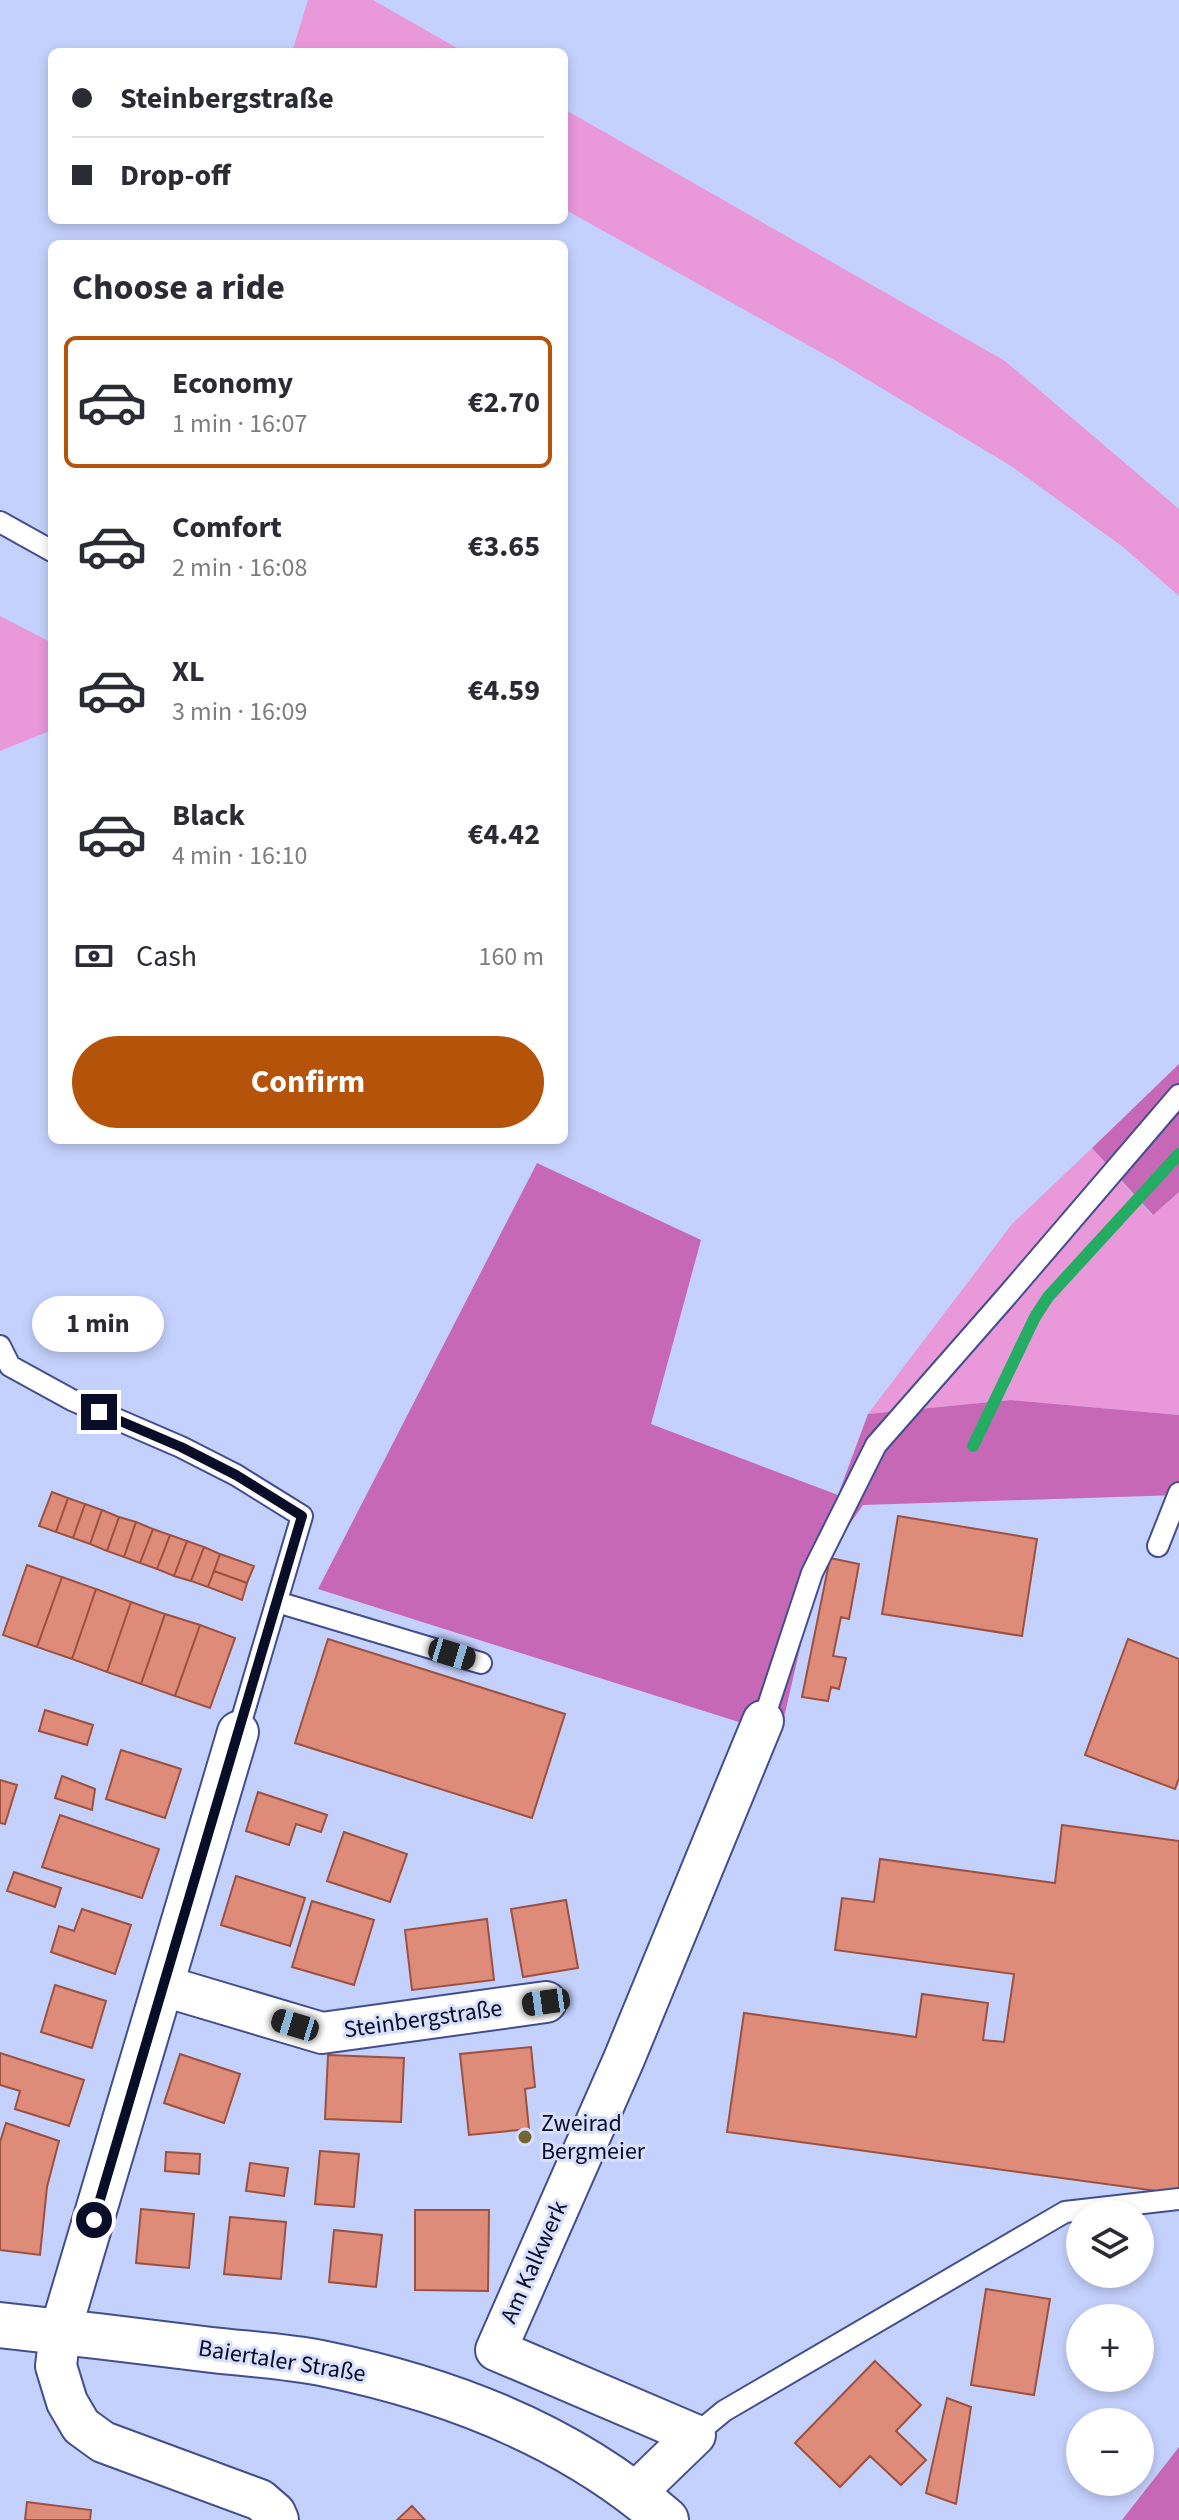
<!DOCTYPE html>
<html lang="en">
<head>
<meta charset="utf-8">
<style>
  body { margin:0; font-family:"Source Sans 3",sans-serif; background:#f7f7f7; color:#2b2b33; height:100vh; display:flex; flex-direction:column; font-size:30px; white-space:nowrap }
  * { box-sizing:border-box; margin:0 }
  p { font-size:26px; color:#7c7c81 }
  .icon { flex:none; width:44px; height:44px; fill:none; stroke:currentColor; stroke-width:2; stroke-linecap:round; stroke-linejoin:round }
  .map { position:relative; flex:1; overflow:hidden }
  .drawer { position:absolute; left:48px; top:240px; width:520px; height:904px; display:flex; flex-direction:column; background:#fff; border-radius:12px; box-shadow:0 4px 12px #0003 }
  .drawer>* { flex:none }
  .banner { position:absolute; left:48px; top:48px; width:520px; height:176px; border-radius:12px; box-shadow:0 4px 12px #0003; display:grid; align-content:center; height:176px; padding:0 24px; background:#fff }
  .controls { position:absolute; left:1066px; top:2200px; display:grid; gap:16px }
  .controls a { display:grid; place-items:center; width:88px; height:88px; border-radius:50%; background:#fff; box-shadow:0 4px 12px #0003; font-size:40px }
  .end { position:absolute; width:36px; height:36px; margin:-18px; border:10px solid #0a0d27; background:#fff; box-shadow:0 0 0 4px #fff }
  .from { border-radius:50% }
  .bubble { position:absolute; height:56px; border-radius:28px; background:#fff; box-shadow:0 4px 12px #0003; font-size:26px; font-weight:700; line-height:56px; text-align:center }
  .car { position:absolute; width:24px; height:48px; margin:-24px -12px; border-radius:10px; box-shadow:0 0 6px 2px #0007; background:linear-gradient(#222 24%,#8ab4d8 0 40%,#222 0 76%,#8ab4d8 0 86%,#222 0) }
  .banner b { display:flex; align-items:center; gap:28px; height:76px; font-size:30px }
  .banner b+b { border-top:2px solid #e1e1e2 }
  .banner i { width:20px; height:20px; background:#2b2b33 }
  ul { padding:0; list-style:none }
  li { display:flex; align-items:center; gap:24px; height:132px; margin:0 16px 12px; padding:0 8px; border:4px solid transparent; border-radius:12px }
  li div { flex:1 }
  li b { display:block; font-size:30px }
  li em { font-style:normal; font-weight:700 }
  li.current { border-color:#b45309 }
  li>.icon { width:72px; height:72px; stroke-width:1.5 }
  h2 { padding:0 24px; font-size:36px; line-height:96px }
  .pay { display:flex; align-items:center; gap:20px; height:88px; padding:0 24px; font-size:30px }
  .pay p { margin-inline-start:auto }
  .primary-button { display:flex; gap:16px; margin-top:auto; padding:16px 24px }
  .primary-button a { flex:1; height:92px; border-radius:48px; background:#b45309; color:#fff; font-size:32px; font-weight:700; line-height:92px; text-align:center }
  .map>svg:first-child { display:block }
</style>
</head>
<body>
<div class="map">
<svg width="1179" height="2520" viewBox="0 0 1179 2520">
  <rect width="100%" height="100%" fill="#c5d1fd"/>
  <!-- green -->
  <path fill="#e998da" d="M308,0H373L464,52H292Z
    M564,109L1005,361L1179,509V596L1123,547L1011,466L838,362L564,209Z
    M0,616L52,643V730L0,751Z
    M1092,1148L1152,1215L1179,1192V1415L1011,1400L868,1414L1012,1224Z"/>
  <!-- forest -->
  <path fill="#c768b7" d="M1179,1064V1192L1153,1215L1092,1148Z
    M537,1163L701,1240L651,1424L838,1495L868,1414L1011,1400L1179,1415V1495L863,1505L818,1570L780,1735L318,1589Z
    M1179,2447V2520H1122Z"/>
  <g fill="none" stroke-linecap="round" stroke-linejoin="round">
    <!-- stream -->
    <path stroke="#25ac63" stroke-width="12" d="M973,1446L1035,1317L1048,1297L1179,1154"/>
  </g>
  <!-- building -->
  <path fill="#de8c79" stroke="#9c5140" stroke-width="2" d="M52,1492L68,1498L56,1532L39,1526Z
    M68,1498L85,1504L73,1538L56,1532Z
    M85,1504L102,1510L90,1544L73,1538Z
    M102,1510L119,1517L107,1551L90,1544Z
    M898,1516L1037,1539L1022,1636L882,1614Z
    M119,1517L136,1522L124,1557L107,1551Z
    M136,1522L153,1529L140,1563L124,1557Z
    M153,1529L170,1535L157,1569L140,1563Z
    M170,1535L187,1541L174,1576L157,1569Z
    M187,1541L204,1547L191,1581L174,1576Z
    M204,1547L220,1554L208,1587L191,1581Z
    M220,1554L254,1566L247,1583L214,1571Z
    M830,1558L859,1564L849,1619L841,1617L833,1656L846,1658L839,1689L831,1687L828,1701L802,1697Z
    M27,1565L62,1577L37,1647L3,1635Z
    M214,1571L247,1583L242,1600L208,1587Z
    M62,1577L96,1589L72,1659L37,1647Z
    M96,1589L131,1602L107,1672L72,1659Z
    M131,1602L165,1614L141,1684L107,1672Z
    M165,1614L200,1625L175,1696L141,1684Z
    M200,1625L235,1638L210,1708L175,1696Z
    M328,1639L565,1714L532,1818L295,1743Z
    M1128,1639L1179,1659V1778L1175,1789L1085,1755Z
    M45,1710L93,1725L87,1745L39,1731Z
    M121,1750L181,1769L165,1818L106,1799Z
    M62,1776L95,1789L92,1810L55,1798Z
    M0,1780L17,1785L5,1824L0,1823Z
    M258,1792L327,1815L321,1832L296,1824L289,1845L246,1831Z
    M60,1815L159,1849L142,1898L42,1867Z
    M1062,1825L1179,1841V2194L727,2132L744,2013L916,2037L922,1994L988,2003L983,2040L1004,2042L1014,1974L835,1950L842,1898L874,1902L880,1859L1055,1883Z
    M344,1832L407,1854L390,1902L327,1881Z
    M14,1872L61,1888L55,1907L7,1891Z
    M236,1876L305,1898L290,1946L221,1925Z
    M566,1900L578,1968L523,1977L511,1909Z
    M312,1901L374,1920L354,1985L292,1967Z
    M82,1909L131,1925L115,1974L51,1952L59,1926L74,1931Z
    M487,1919L494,1980L412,1990L405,1930Z
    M55,1985L106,2001L92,2048L41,2032Z
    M531,2047L535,2087L525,2089L529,2129L469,2135L460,2054Z
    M0,2053L84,2080L69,2126L15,2109L20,2091L0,2085Z
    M180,2054L240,2074L224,2123L164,2103Z
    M328,2055L404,2058L401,2122L325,2119Z
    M6,2123L59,2141L47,2187L40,2255L0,2250V2142Z
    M320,2151L359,2154L354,2207L315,2204Z
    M166,2152L200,2154L199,2174L165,2171Z
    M250,2163L288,2168L284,2196L246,2191Z
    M141,2209L194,2214L189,2268L136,2263Z
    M415,2210H489L488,2291L415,2290Z
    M230,2217L286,2222L281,2279L224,2274Z
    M334,2230L382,2235L376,2287L329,2282Z
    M986,2289L1050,2299L1034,2395L971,2385Z
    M875,2361L921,2405L896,2431L926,2460L901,2485L870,2456L840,2487L795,2443Z
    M947,2398L971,2407L956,2504L926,2493Z
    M27,2502L91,2510L90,2520H25Z
    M412,2506L425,2520H397Z"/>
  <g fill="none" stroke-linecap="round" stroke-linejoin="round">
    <!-- service casing -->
    <g stroke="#434e8d" stroke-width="24">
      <path id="service" d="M0,522L52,551
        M0,1346L10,1366L72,1400L181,1447L236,1475L302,1516L238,1732
        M1158,1546L1179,1493
        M277,1602L481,1663
        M763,1721L812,1573L876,1445L1005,1298L1179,1095
        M695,2435L724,2411L1065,2212L1179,2199"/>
    </g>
    <!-- minor casing -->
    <g stroke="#434e8d" stroke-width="44">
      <path id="minor" d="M238,1732L60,2332L56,2366L67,2402L81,2426L103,2442L260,2500L275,2513L278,2520
        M164,1986L322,2033L546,2002
        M635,2493L695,2435L496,2350L624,2059L763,1721"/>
    </g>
    <!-- secondary casing -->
    <g stroke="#434e8d" stroke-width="48">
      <path id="secondary" d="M0,2325C71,2333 141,2341 212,2350C248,2354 285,2356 321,2363C445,2388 570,2435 666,2520"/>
    </g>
    <!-- service -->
    <use href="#service" stroke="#fff" stroke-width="20"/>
    <!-- minor -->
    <use href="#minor" stroke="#fff" stroke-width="40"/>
    <!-- secondary -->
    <use href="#secondary" stroke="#fff" stroke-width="44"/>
  </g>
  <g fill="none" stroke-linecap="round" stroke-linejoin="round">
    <!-- route -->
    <path stroke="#0a0d27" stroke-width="10" d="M94,2220L302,1516L236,1475L181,1447L99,1412"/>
  </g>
  <!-- markers -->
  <circle fill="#746533" stroke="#d7dffc" stroke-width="3" cx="525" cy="2137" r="8"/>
  <g text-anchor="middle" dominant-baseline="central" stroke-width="6" stroke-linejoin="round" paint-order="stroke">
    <!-- street labels -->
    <g font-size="24" fill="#0a0d27" stroke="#d7dffc">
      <text transform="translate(423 2019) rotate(-8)">Steinbergstraße</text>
      <text transform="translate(534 2262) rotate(-66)">Am Kalkwerk</text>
      <text transform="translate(282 2361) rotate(9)">Baiertaler Straße</text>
    </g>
    <!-- poi labels -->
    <g font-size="24" fill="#0a0d27" stroke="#d7dffc" text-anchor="start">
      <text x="541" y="2123">Zweirad<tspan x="541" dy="28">Bergmeier</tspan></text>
    </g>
  </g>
</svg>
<div class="controls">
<a><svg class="icon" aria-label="layers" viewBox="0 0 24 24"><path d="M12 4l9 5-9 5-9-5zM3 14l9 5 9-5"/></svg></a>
<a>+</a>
<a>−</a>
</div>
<i class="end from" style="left:94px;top:2220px"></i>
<i class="end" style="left:99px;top:1412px"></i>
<div class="bubble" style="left:32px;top:1296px;width:132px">1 min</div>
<i class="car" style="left:452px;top:1654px;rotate:107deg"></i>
<i class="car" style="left:546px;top:2002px;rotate:262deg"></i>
<i class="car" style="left:295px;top:2025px;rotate:287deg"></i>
<div class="banner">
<b><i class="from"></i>Steinbergstraße</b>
<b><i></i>Drop-off</b>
</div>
<section class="drawer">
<h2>Choose a ride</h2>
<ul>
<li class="current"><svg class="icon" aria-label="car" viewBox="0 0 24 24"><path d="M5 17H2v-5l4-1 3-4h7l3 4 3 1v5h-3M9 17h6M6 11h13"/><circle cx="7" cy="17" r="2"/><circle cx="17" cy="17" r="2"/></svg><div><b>Economy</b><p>1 min · 16:07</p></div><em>€2.70</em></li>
<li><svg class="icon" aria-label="car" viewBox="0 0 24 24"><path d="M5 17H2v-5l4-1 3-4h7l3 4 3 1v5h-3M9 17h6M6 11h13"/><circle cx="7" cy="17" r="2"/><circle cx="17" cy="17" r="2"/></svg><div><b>Comfort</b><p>2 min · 16:08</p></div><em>€3.65</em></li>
<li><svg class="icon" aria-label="car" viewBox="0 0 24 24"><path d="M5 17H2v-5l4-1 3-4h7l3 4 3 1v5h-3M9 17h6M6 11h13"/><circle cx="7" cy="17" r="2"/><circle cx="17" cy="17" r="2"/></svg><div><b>XL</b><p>3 min · 16:09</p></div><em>€4.59</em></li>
<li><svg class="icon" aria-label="car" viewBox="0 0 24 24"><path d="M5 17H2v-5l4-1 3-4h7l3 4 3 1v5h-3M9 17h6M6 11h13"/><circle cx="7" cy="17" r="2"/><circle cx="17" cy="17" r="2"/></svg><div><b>Black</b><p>4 min · 16:10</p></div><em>€4.42</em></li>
</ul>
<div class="pay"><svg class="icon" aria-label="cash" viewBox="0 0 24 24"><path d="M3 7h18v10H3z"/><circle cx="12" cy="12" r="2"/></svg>Cash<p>160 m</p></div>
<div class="primary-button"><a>Confirm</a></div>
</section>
</div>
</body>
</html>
